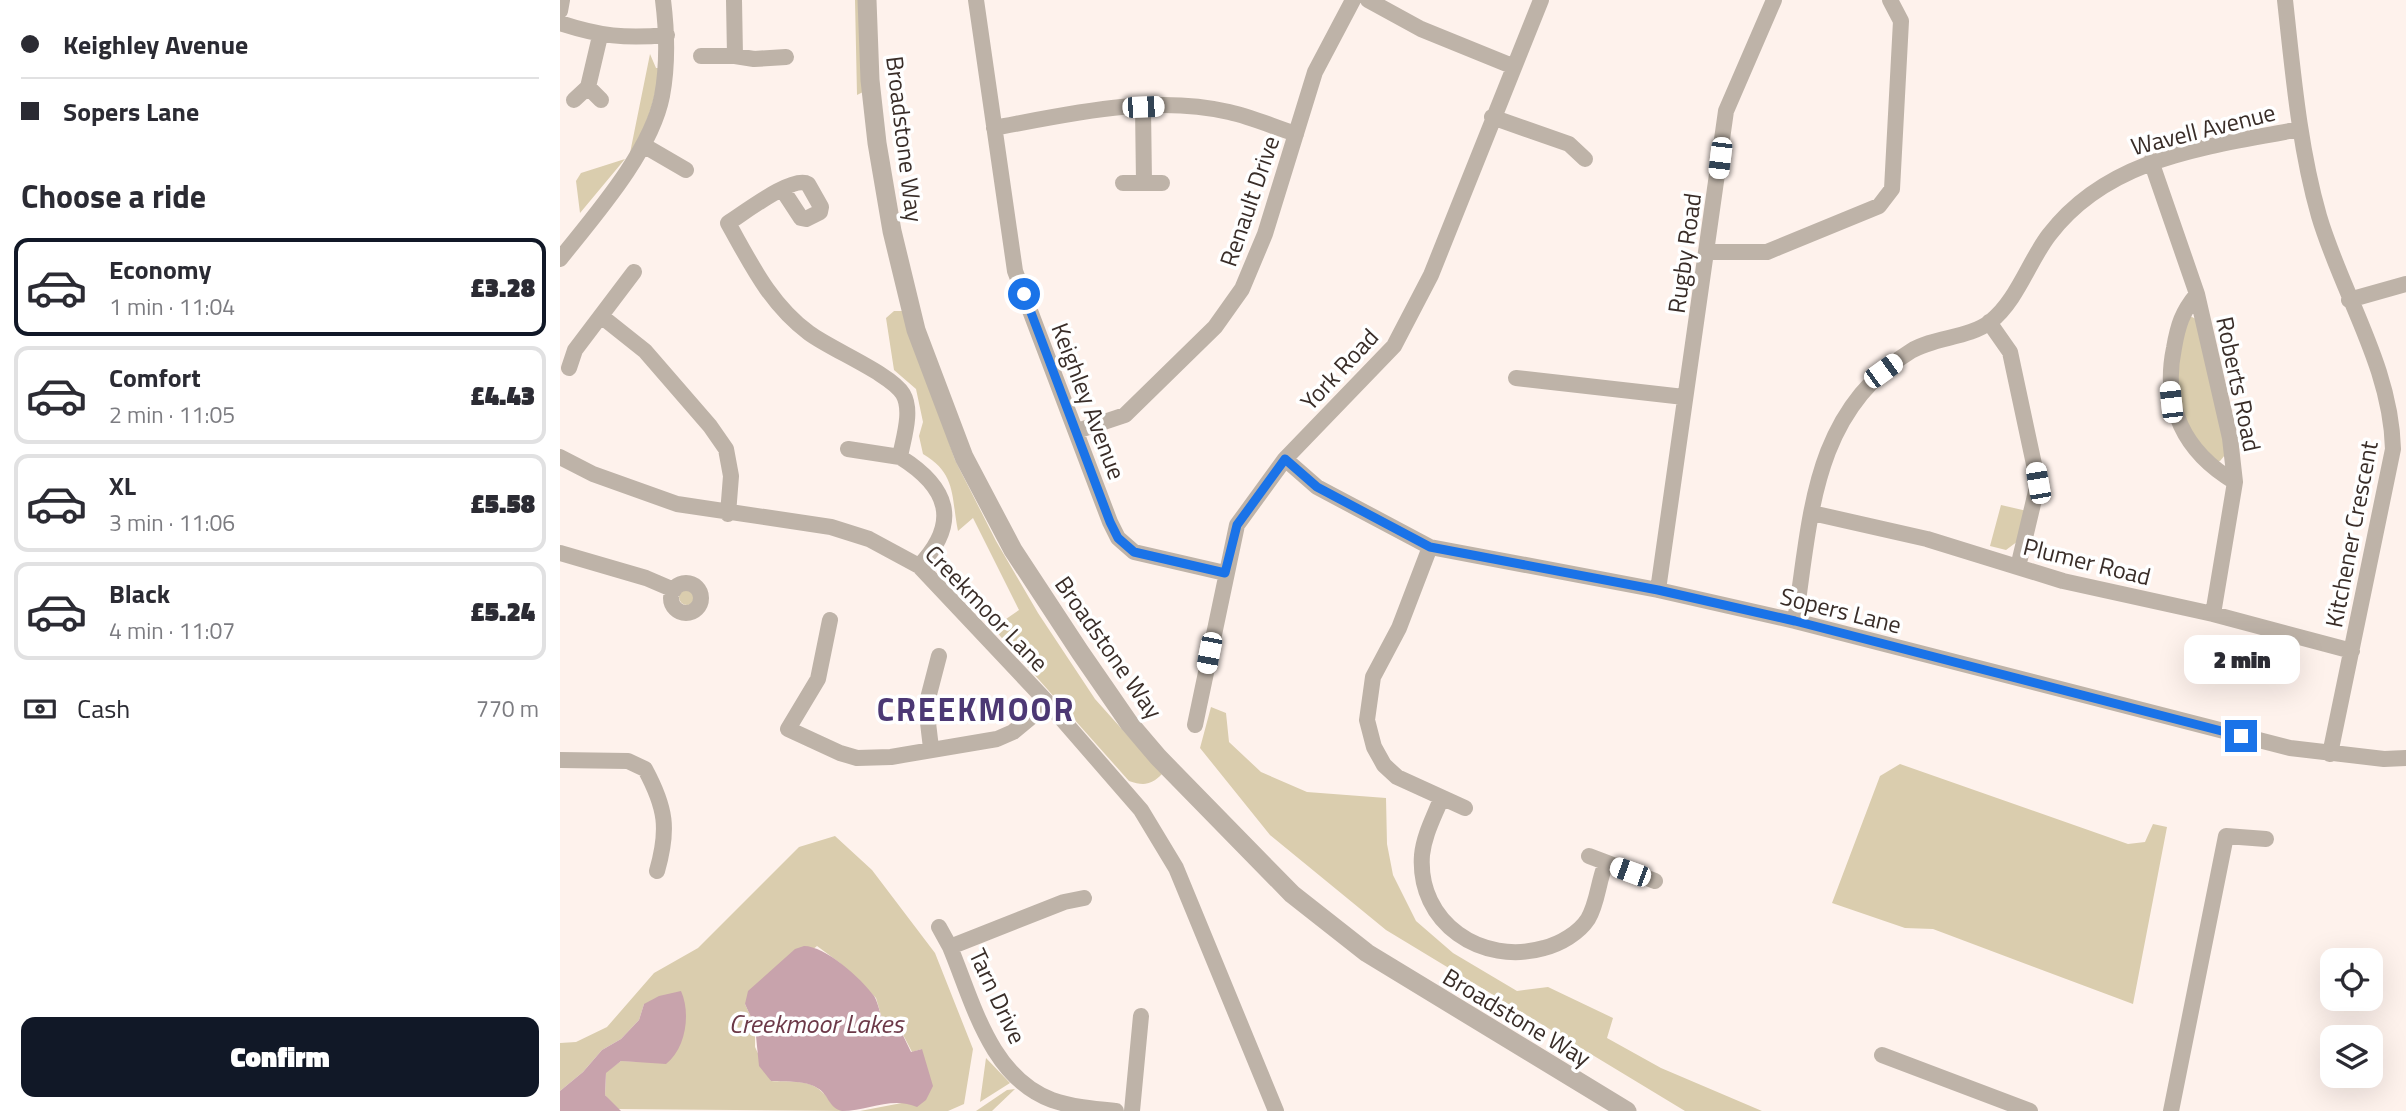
<!DOCTYPE html>
<html lang="en">
<head>
<meta charset="utf-8">
<style>
  body { margin:0; font-family:"Titillium Web",sans-serif; background:#f7f7f7; color:#2b2b33; height:100vh; display:flex; flex-direction:column; font-size:26px; white-space:nowrap }
  * { box-sizing:border-box; margin:0 }
  p { font-size:23px; color:#7c7c81 }
  .icon { flex:none; width:38px; height:38px; fill:none; stroke:currentColor; stroke-width:2; stroke-linecap:round; stroke-linejoin:round }
  .map { position:relative; flex:1; overflow:hidden }
  .sheet { display:flex; flex-direction:column; background:#fff; width:560px }
  .sheet>* { flex:none }
  .guide { display:grid; align-content:center; height:154px; padding:0 21px; background:#fff }
  .tools { position:absolute; left:1760px; top:948px; display:grid; gap:14px }
  .tools a { display:grid; place-items:center; width:63px; height:63px; border-radius:14px; background:#fff; box-shadow:0 7px 28px #0002; font-size:35px }
  .end { position:absolute; width:32px; height:32px; margin:-16px; border:9px solid #1a73e8; background:#fff; box-shadow:0 0 0 4px #fff }
  .from { border-radius:50% }
  .bubble { position:absolute; height:49px; border-radius:14px; background:#fff; box-shadow:0 7px 28px #0002; font-size:23px; font-weight:800; line-height:49px; text-align:center }
  .car { position:absolute; width:21px; height:42px; margin:-21px -10px; border-radius:9px; box-shadow:0 0 5px 2px #0007; background:linear-gradient(#fff 24%,#345 0 40%,#fff 0 76%,#345 0 86%,#fff 0) }
  .guide b { display:flex; align-items:center; gap:24px; height:66px; font-size:26px }
  .guide b+b { border-top:2px solid #e1e1e2 }
  .guide i { width:18px; height:18px; background:#2b2b33 }
  ul { padding:0; list-style:none }
  li { display:flex; align-items:center; gap:21px; height:98px; margin:0 14px 10px; padding:0 7px; border:4px solid #e1e1e2; border-radius:14px }
  li div { flex:1 }
  li b { display:block; font-size:26px }
  li em { font-style:normal; font-weight:800 }
  li.selected { border-color:#111827 }
  li>.icon { width:63px; height:63px; stroke-width:1.5 }
  h2 { padding:0 21px; font-size:32px; line-height:84px }
  .pay { display:flex; align-items:center; gap:18px; height:77px; padding:0 21px; font-size:26px }
  .pay p { margin-inline-start:auto }
  .primary-button { display:flex; gap:14px; margin-top:auto; padding:14px 21px }
  .primary-button a { flex:1; height:80px; border-radius:14px; background:#111827; color:#fff; font-size:28px; font-weight:800; line-height:80px; text-align:center }
  main { display:flex; flex:1; min-height:0 }
  .map>svg:first-child { display:block }
</style>
</head>
<body>
<main>
<section class="sheet">
<div class="guide">
<b><i class="from"></i>Keighley Avenue</b>
<b><i></i>Sopers Lane</b>
</div>
<h2>Choose a ride</h2>
<ul>
<li class="selected"><svg class="icon" aria-label="car" viewBox="0 0 24 24"><path d="M5 17H2v-5l4-1 3-4h7l3 4 3 1v5h-3M9 17h6M6 11h13"/><circle cx="7" cy="17" r="2"/><circle cx="17" cy="17" r="2"/></svg><div><b>Economy</b><p>1 min · 11:04</p></div><em>£3.28</em></li>
<li><svg class="icon" aria-label="car" viewBox="0 0 24 24"><path d="M5 17H2v-5l4-1 3-4h7l3 4 3 1v5h-3M9 17h6M6 11h13"/><circle cx="7" cy="17" r="2"/><circle cx="17" cy="17" r="2"/></svg><div><b>Comfort</b><p>2 min · 11:05</p></div><em>£4.43</em></li>
<li><svg class="icon" aria-label="car" viewBox="0 0 24 24"><path d="M5 17H2v-5l4-1 3-4h7l3 4 3 1v5h-3M9 17h6M6 11h13"/><circle cx="7" cy="17" r="2"/><circle cx="17" cy="17" r="2"/></svg><div><b>XL</b><p>3 min · 11:06</p></div><em>£5.58</em></li>
<li><svg class="icon" aria-label="car" viewBox="0 0 24 24"><path d="M5 17H2v-5l4-1 3-4h7l3 4 3 1v5h-3M9 17h6M6 11h13"/><circle cx="7" cy="17" r="2"/><circle cx="17" cy="17" r="2"/></svg><div><b>Black</b><p>4 min · 11:07</p></div><em>£5.24</em></li>
</ul>
<div class="pay"><svg class="icon" aria-label="cash" viewBox="0 0 24 24"><path d="M3 7h18v10H3z"/><circle cx="12" cy="12" r="2"/></svg>Cash<p>770 m</p></div>
<div class="primary-button"><a>Confirm</a></div>
</section>
<div class="map">
<svg width="1846" height="1111" viewBox="0 0 1846 1111">
  <rect width="100%" height="100%" fill="#fef2ec"/>
  <!-- green -->
  <path fill="#dacdae" d="M295,0H300L303,92L297,95Z
    M90,54L96,68H99C96,102 85,128 69,158Z
    M65,159L20,213L16,181L21,173Z
    M334,311H344L395,460L436,541L478,613L535,699L602,774C591,785 584,786 569,781L433,628L459,610L413,518L398,531C391,497 397,474 363,454L359,436L363,422L356,389L334,370L326,318Z
    M1630,316L1636,319L1665,449V455L1660,461H1654C1644,448 1632,436 1624,422C1606,389 1619,348 1630,316Z
    M1441,505L1467,511L1458,541L1446,550L1430,546Z
    M119 597a8 8 0 1 1 16 0a8 8 0 1 1-16 0Z
    M651,707L666,713L669,742L701,772L747,792L826,798L827,844L833,875L856,921L893,953L957,991L988,987L1053,1018L1047,1038L1101,1068L1202,1111H1125L826,930L710,835L640,748Z
    M1340,764L1568,844L1585,842L1593,824L1607,827L1573,1004L1373,929L1345,928L1272,903L1320,776Z
    M275,836L312,870L375,953L413,1049L404,1104L388,1111H300L347,1102L362,1049L352,1052L337,1023L323,1022L316,998L280,963L257,946L185,1004L195,1026V1047L211,1081C227,1082 249,1079 261,1091C272,1100 270,1109 287,1111L56,1109L45,1095L46,1072L61,1061L92,1062L84,1004L79,1020L61,1039L42,1050L23,1072L0,1091V1043L16,1042L47,1027L94,973L138,948L239,847Z
    M426,1058L450,1083L420,1102Z
    M455,1089L432,1111H416L447,1090Z"/>
  <!-- water -->
  <path fill="#c8a3ac" d="M244,946C265,946 301,978 314,996C318,1002 320,1014 323,1022L337,1023L351,1052L362,1049L373,1086L366,1100L357,1107C332,1096 308,1111 282,1111C269,1108 269,1096 259,1089C246,1080 227,1082 211,1081L199,1066L195,1026L185,1004L188,991L235,949Z
    M121,991C131,1013 126,1049 106,1064L61,1061L46,1073L45,1095L61,1111H0V1091L23,1072L42,1050L61,1039L79,1020L84,1004L99,996Z"/>
  <g fill="none" stroke-linecap="round" stroke-linejoin="round">
    <!-- minor -->
    <path stroke="#beb3a8" stroke-width="16" d="M174,0L175,56L194,59L226,57
      M416,0L455,271L550,522L558,538L574,552L665,573
      M808,0L861,29L952,66
      M1725,0C1733,72 1739,146 1759,216C1782,294 1831,366 1833,449L1770,754
      M0,11L2,0
      M0,23C40,36 65,39 107,35
      M141,56H175
      M28,87L41,100
      M14,100L28,87L40,36
      M583,107L584,183
      M932,117L1009,144L1025,159
      M434,128C509,114 594,94 669,112C692,117 714,127 736,134
      M83,145L126,170
      M1591,161L1637,294L1670,438L1675,482L1653,614
      M563,183H602
      M222,189L241,218L246,219L260,212L261,207L248,184C233,175 184,213 168,223C191,264 210,304 249,333C272,350 331,374 343,394C353,411 343,439 340,457C388,487 401,522 359,566
      M1148,252H1207L1319,206L1332,189L1341,21L1330,0
      M0,259C35,215 91,152 102,96C108,64 107,32 103,0
      M1637,294C1622,312 1618,325 1614,348C1602,406 1624,452 1675,482
      M1789,300L1846,284
      M41,316L85,351L150,426L166,449L171,476L168,514
      M1429,322L1450,352L1478,483L1458,567
      M9,368L15,350L74,272
      M956,378L1124,397
      M517,431L565,415L655,327L682,289L705,234L755,72L793,0
      M288,449L340,457
      M0,457L33,474L117,504L271,527L309,539L359,566L488,703L581,810L616,868L716,1111
      M725,459L757,487L870,547L1098,590L1235,621L1730,748L1824,759L1846,758
      M1252,513L1367,539L1503,581L1653,614L1792,651
      M870,547L839,628L813,677L807,720L814,747L824,765L837,777L905,808
      M0,553L86,578L114,590
      M111 598a15 15 0 1 1 30 0a15 15 0 1 1-30 0Z
      M1098,590L1166,111L1214,0
      M270,620L258,679L228,729L280,753L297,758L331,757L437,739L453,732L488,703
      M1235,621C1251,519 1251,412 1351,351C1374,337 1409,338 1430,322C1457,301 1469,261 1489,235C1550,155 1650,147 1740,129
      M635,725L677,525L725,459L834,346L871,275L981,0
      M371,748L366,706L379,656
      M0,760L68,761L85,769C106,808 109,829 97,871
      M881,799C874,817 864,835 862,855C857,923 922,966 984,948C1000,944 1019,933 1028,919C1038,902 1038,881 1046,863
      M1029,856L1095,881
      M524,898L504,902L390,947C413,1002 430,1077 492,1100C512,1107 535,1109 556,1111
      M379,927L390,947
      M1322,1055L1470,1111
      M572,1111L581,1016
      M1611,1111L1666,836L1706,839"/>
    <!-- tertiary -->
    <path stroke="#beb3a8" stroke-width="19" d="M307,0L310,80L317,143L332,231L356,330L404,457L453,550L520,652L569,723L598,757L732,894L807,953L1067,1111"/>
  </g>
  <g fill="none" stroke-linecap="round" stroke-linejoin="round">
    <!-- route -->
    <path stroke="#1a73e8" stroke-width="9" d="M464,294L550,522L558,538L574,552L665,573L677,525L725,459L757,487L870,547L1098,590L1235,621L1681,736"/>
  </g>
  <g text-anchor="middle" dominant-baseline="central" stroke-width="7" stroke-linejoin="round" paint-order="stroke">
    <!-- street labels -->
    <g font-size="24" fill="#392d28" stroke="#fff">
      <text transform="translate(1643 129) rotate(-14)">Wavell Avenue</text>
      <text transform="translate(345 139) rotate(83)">Broadstone Way</text>
      <text transform="translate(689 201) rotate(-71)">Renault Drive</text>
      <text transform="translate(1124 253) rotate(-82)">Rugby Road</text>
      <text transform="translate(779 369) rotate(-47)">York Road</text>
      <text transform="translate(1679 384) rotate(78)">Roberts Road</text>
      <text transform="translate(529 401) rotate(69)">Keighley Avenue</text>
      <text transform="translate(1791 534) rotate(-79)">Kitchener Crescent</text>
      <text transform="translate(1527 561) rotate(14)">Plumer Road</text>
      <text transform="translate(427 608) rotate(46)">Creekmoor Lane</text>
      <text transform="translate(1281 610) rotate(14)">Sopers Lane</text>
      <text transform="translate(549 647) rotate(55)">Broadstone Way</text>
      <text transform="translate(438 996) rotate(65)">Tarn Drive</text>
      <text transform="translate(957 1017) rotate(31)">Broadstone Way</text>
    </g>
    <!-- water labels -->
    <g font-size="26" font-style="italic" fill="#6c3948" stroke="#fff">
      <text x="256" y="1023">Creekmoor Lakes</text>
    </g>
    <!-- district labels -->
    <g font-size="32" font-weight="bold" letter-spacing="2" fill="#4c3874" stroke="#fff">
      <text x="416" y="709">CREEKMOOR</text>
    </g>
  </g>
</svg>
<div class="tools">
<a><svg class="icon" aria-label="locate" viewBox="0 0 24 24"><circle cx="12" cy="12" r="6"/><path d="M12 2v4M12 18v4M2 12h4M18 12h4"/></svg></a>
<a><svg class="icon" aria-label="layers" viewBox="0 0 24 24"><path d="M12 4l9 5-9 5-9-5zM3 14l9 5 9-5"/></svg></a>
</div>
<i class="end from" style="left:464px;top:294px"></i>
<i class="end" style="left:1681px;top:736px"></i>
<div class="bubble" style="left:1624px;top:635px;width:116px">2 min</div>
<i class="car" style="left:583px;top:107px;rotate:88deg"></i>
<i class="car" style="left:1160px;top:158px;rotate:187deg"></i>
<i class="car" style="left:1323px;top:371px;rotate:54deg"></i>
<i class="car" style="left:1611px;top:402px;rotate:354deg"></i>
<i class="car" style="left:1478px;top:483px;rotate:350deg"></i>
<i class="car" style="left:649px;top:653px;rotate:191deg"></i>
<i class="car" style="left:1070px;top:872px;rotate:290deg"></i>
</div>
</main>
</body>
</html>
